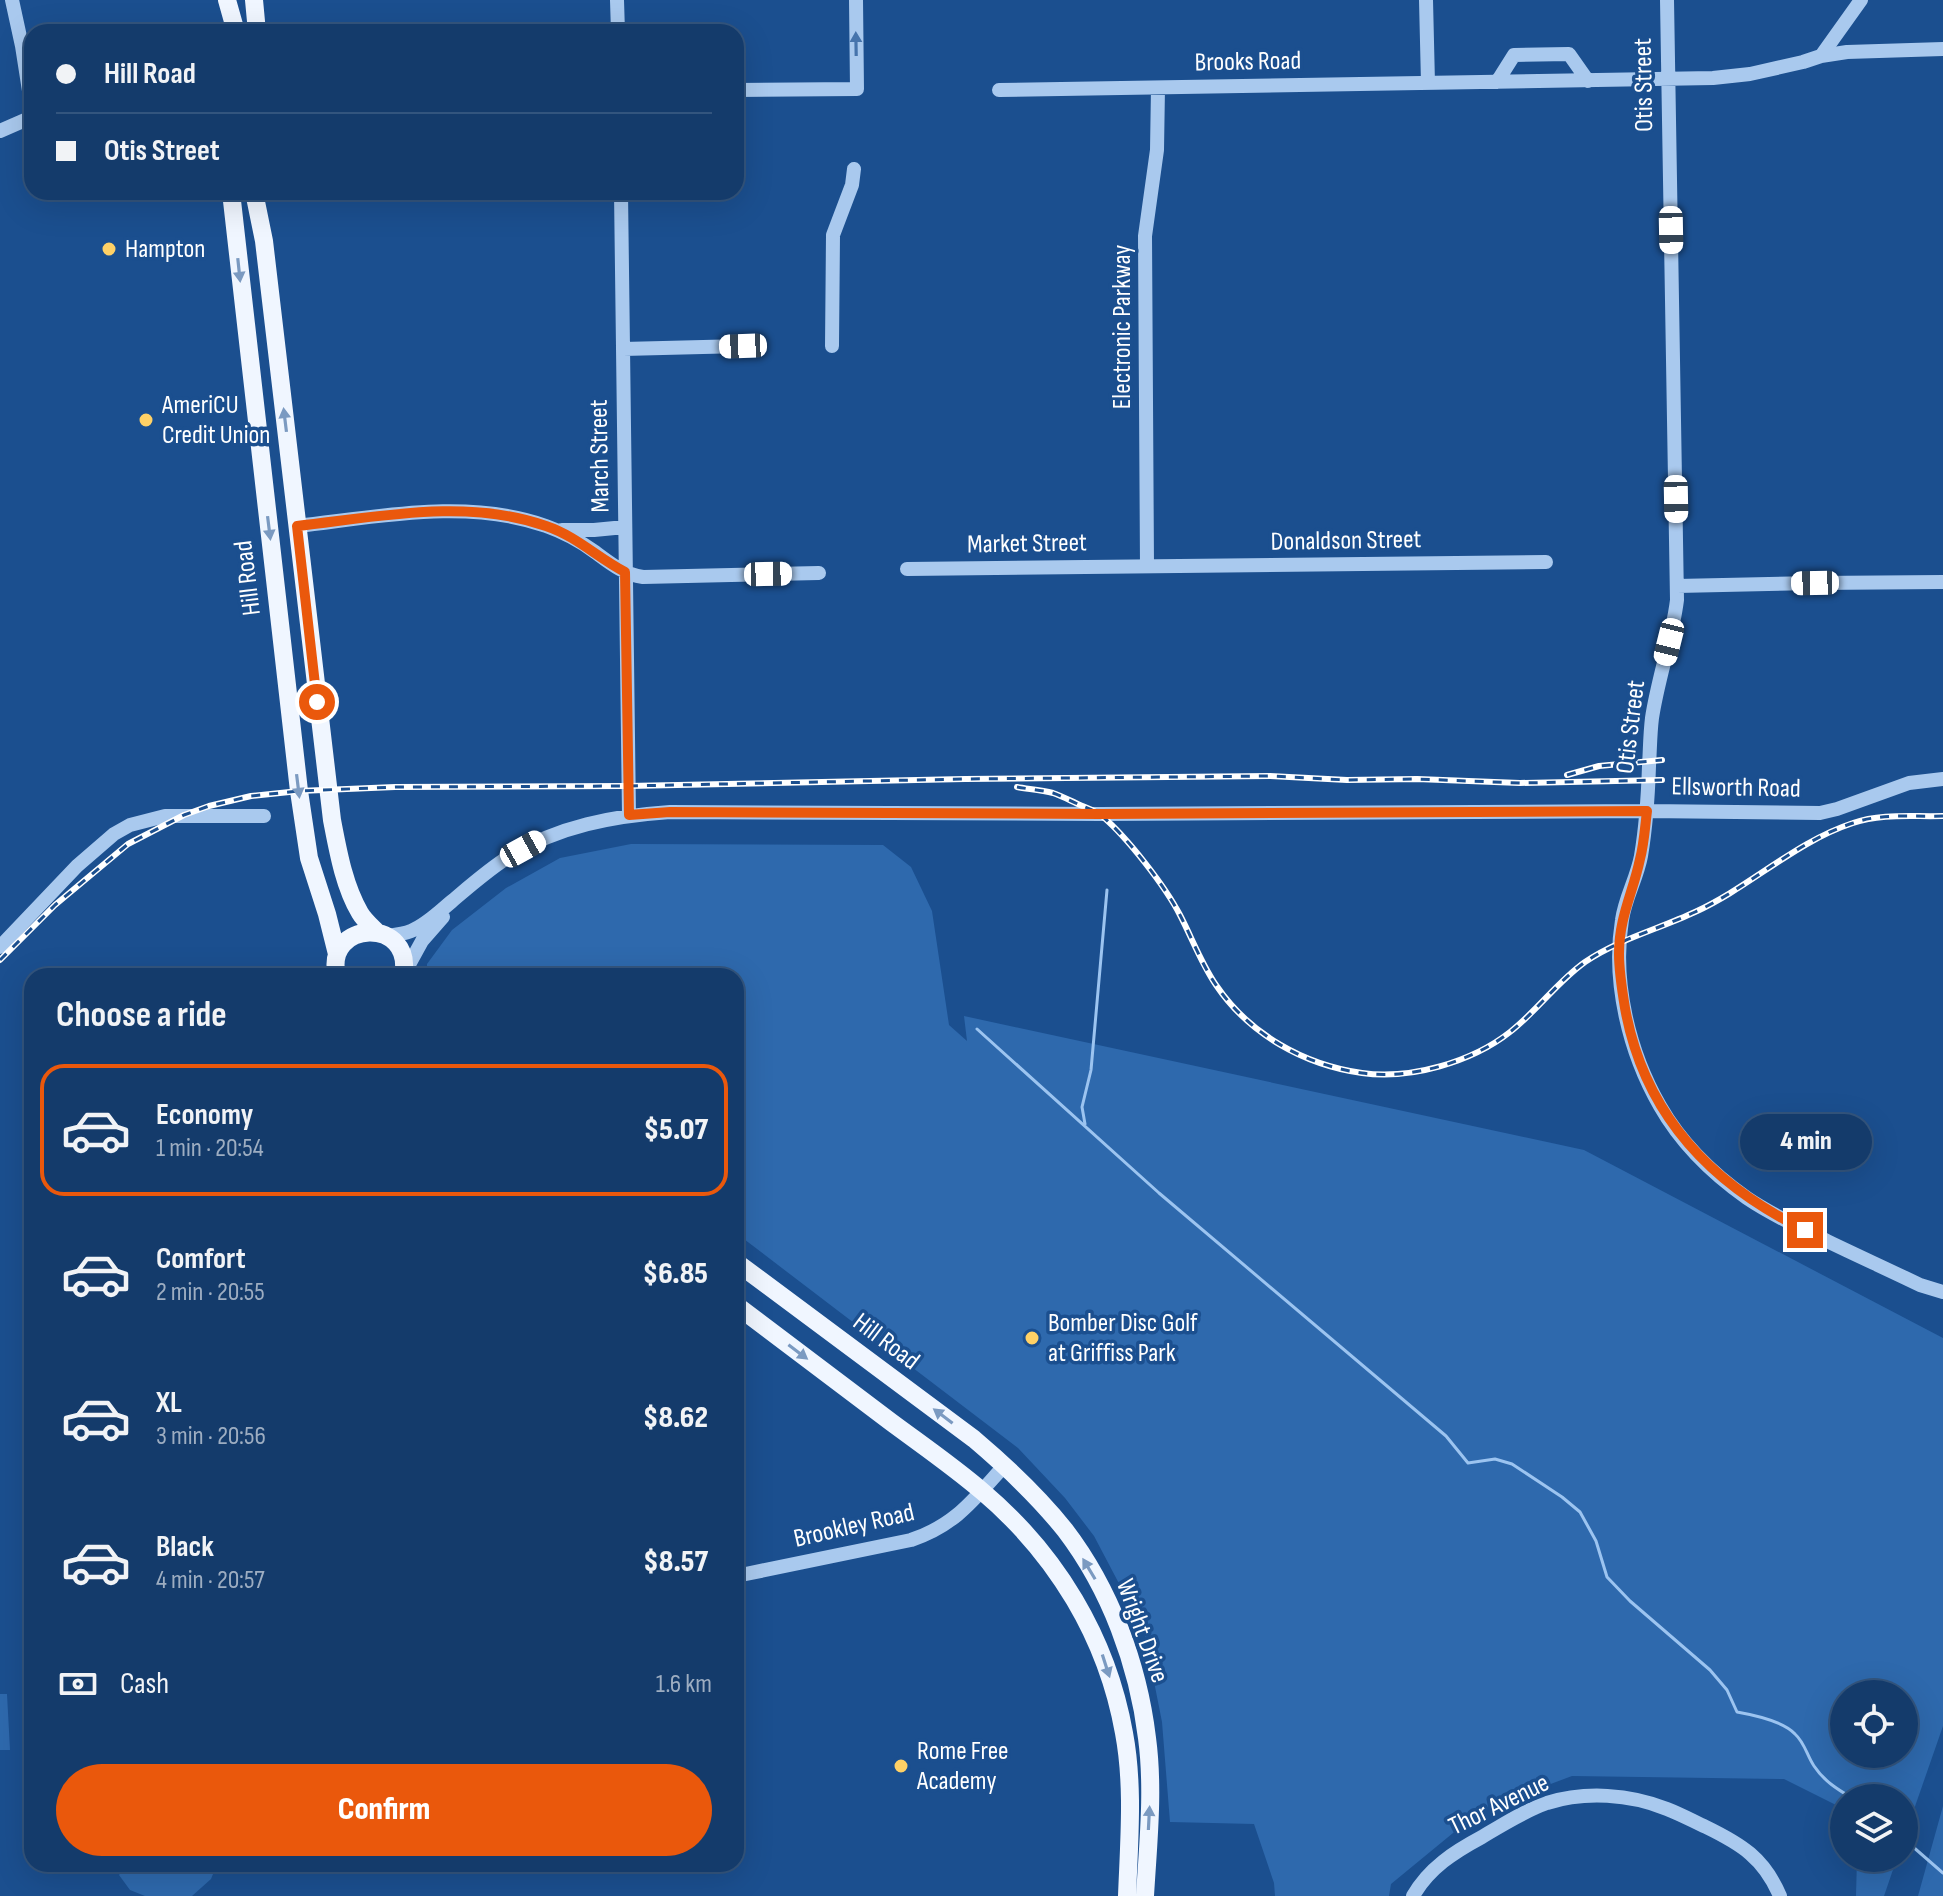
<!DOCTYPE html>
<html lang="en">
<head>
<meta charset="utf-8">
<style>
  body { margin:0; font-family:"Sofia Sans Condensed",sans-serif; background:#1d4271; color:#f1f3f6; height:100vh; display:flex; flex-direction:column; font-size:30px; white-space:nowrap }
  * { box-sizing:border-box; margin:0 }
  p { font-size:26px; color:#9dadc1 }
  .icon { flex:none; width:44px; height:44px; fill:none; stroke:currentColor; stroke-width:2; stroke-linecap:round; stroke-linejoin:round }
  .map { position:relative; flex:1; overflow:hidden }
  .details { position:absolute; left:24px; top:968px; width:720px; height:904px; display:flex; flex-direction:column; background:#143b6b; border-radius:24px; box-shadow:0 8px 32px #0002,0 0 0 2px #33557e }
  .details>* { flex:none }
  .banner { position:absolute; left:24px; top:24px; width:720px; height:176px; border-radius:24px; box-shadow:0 8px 32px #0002,0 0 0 2px #33557e; display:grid; align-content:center; height:176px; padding:0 32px; background:#143b6b }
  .fabs { position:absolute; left:1830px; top:1680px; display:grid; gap:16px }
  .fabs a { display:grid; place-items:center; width:88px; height:88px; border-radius:50%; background:#143b6b; box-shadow:0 8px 32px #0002,0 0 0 2px #33557e; font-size:40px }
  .end { position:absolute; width:36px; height:36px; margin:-18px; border:10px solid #ea580c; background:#fff; box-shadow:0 0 0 4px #fff }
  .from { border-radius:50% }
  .bubble { position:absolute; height:56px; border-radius:28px; background:#143b6b; box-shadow:0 8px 32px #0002,0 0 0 2px #33557e; font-size:26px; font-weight:800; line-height:56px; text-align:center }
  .car { position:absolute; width:24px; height:48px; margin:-24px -12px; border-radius:10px; box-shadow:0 0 6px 2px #0007; background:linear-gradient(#fff 24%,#345 0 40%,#fff 0 76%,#345 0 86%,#fff 0) }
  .banner b { display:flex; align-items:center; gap:28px; height:76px; font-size:30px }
  .banner b+b { border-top:2px solid #33557e }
  .banner i { width:20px; height:20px; background:#f1f3f6 }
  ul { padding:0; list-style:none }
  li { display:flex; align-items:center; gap:24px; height:132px; margin:0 16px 12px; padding:0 16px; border:4px solid transparent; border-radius:24px }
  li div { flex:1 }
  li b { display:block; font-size:30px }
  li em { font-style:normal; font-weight:800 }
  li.current { border-color:#ea580c }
  li>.icon { width:72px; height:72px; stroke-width:1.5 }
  h2 { padding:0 32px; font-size:36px; line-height:96px }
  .pay { display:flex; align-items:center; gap:20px; height:88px; padding:0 32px; font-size:30px }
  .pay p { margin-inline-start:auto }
  .cta { display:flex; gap:16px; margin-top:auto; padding:16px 32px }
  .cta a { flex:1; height:92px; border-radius:48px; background:#ea580c; color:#fff; font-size:32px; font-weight:800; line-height:92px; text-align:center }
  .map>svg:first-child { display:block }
</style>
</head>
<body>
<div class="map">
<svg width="1943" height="1896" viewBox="0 0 1943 1896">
  <rect width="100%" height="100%" fill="#1b4f8f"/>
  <!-- green -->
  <path fill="#2e69ad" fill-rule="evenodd" d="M631,844L883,845L911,867L932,911L949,1025L967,1041L964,1016L1584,1150L1943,1338V1726L1904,1838V1798H1844V1809L1784,1779L1572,1776L1481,1810L1391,1884L1389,1896H1275L1274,1883L1254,1824L1170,1822L1162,1722L1144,1631L1094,1536L1065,1498L1018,1448L736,1233V976H427V964L452,930L506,888L560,858ZM1904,1694V1754H1844V1694Z
    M0,1694H7L10,1750H0Z
    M1943,1806V1896H1918Z
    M1857,1858H1897L1884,1896H1856Z
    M127,1864H217L211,1879L192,1896H145L130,1890L119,1875Z"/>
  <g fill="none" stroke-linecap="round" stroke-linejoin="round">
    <!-- stream -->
    <path stroke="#9cc4f0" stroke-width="3" d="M977,1029L1159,1193L1446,1436L1468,1463L1495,1459L1512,1464L1562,1497L1580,1512L1596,1541L1607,1577L1630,1601L1710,1670L1727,1690L1737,1712C1754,1715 1783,1721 1795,1734C1805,1743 1807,1756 1814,1766C1824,1781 1837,1789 1852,1798
      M1085,1124L1082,1107L1091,1070L1107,890
      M1904,1839L1943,1873"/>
    <!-- minor -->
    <path stroke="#a9c9ee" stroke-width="14" d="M12,0L22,46L32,110
      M617,0L618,32
      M1426,0L1428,83
      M1667,0L1677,600C1672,640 1658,678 1652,718C1650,734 1650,750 1649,766C1648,797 1646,826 1641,856C1637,878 1625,898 1622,920C1612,982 1629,1052 1660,1106C1681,1143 1713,1174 1747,1198C1772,1215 1800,1228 1827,1241C1858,1256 1889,1270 1920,1285L1943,1292
      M1821,56L1861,0
      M1497,82L1514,55L1569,54L1588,81
      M736,90L857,89L856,0
      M999,90L1713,78L1750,74L1803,62L1821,56L1847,52L1943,49
      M0,131L32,117
      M621,192L629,815
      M832,346L833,235L852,185L854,169
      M623,349L743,346
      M297,526C378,517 467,498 546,526C563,532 580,541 595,552C610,563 623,574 643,577L819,573
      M562,530H594L625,527
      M1147,566L1145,236L1157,150L1158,88
      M907,569L1546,562
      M1677,586L1815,583L1943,582
      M387,936C395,935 404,934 411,931C426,925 439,912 451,902C470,886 489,869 510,856C559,826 613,816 670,812L1100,814L1647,811L1820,813L1837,809L1909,783L1943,779
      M0,947L77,866L114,834L130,825L165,816H264
      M405,972L422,941L443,917
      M736,1576L911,1540C956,1525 974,1499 1005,1465
      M1413,1896C1429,1868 1454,1852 1482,1837C1502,1825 1524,1811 1547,1803C1585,1791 1630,1794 1667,1809C1680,1814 1693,1821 1706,1827C1741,1844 1764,1858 1780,1896"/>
    <!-- major -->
    <path stroke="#f0f6ff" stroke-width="18" d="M227,0L236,32
      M254,0L257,32
      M231,192L299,791L309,858L327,914L337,954
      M254,192L264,241L332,820C338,851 344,886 360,913C364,920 371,926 377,932
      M337,976C323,920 415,916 403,976
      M736,1262L974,1439C1007,1467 1038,1496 1065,1530C1110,1589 1138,1664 1147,1738C1154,1790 1148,1844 1145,1896
      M736,1305C788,1344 840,1383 891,1422C922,1445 954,1467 983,1492C1056,1554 1107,1637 1124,1733C1134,1786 1129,1842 1127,1896"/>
    <!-- rail casing -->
    <g stroke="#fff" stroke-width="6">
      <path id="rail" d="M1567,775L1599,766L1662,760
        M1017,787C1028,789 1041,790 1053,793C1062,796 1071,801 1080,805C1087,808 1096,811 1102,816C1127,837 1165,886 1180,915C1192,938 1201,963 1216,985C1249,1034 1304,1065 1362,1073C1410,1080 1472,1062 1510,1032C1537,1011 1557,982 1585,962C1619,939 1659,929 1695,912C1750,887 1795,842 1853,823C1881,813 1914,817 1943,816
        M0,960L55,905L128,844L184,815L209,806L251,796L299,791L395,787L628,786L965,779L1270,776L1347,780L1417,779L1520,783L1662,780"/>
    </g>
    <!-- rail -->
    <use href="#rail" stroke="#1b4f8f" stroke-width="3" stroke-dasharray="9" stroke-linecap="butt"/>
  </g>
  <!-- one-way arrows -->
  <defs><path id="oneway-solid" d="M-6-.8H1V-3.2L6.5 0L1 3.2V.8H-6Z" transform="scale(2)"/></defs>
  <use fill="#4674ac" href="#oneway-solid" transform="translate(856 44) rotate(-91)"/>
  <g fill="#7b9ac1">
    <use href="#oneway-solid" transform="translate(239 270) rotate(84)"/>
    <use href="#oneway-solid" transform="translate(285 420) rotate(-97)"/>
    <use href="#oneway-solid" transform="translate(269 528) rotate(83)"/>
    <use href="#oneway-solid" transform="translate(298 786) rotate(83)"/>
    <use href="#oneway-solid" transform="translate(798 1352) rotate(37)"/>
    <use href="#oneway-solid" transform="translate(943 1416) rotate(-143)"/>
    <use href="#oneway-solid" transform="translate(1089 1569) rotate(-121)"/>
    <use href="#oneway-solid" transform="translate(1106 1666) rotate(72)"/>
    <use href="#oneway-solid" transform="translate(1149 1818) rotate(-87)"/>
  </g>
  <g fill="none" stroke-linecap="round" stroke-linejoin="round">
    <!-- route -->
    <path stroke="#ea580c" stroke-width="10" d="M317,702L297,526C378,517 467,498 546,526C576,536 598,558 625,572L629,815L670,812L1100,814L1647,811C1645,827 1644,844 1640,859C1633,893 1619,917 1619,954C1619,972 1622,990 1625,1008C1644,1114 1710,1184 1805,1230"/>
  </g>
  <!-- markers -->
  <g fill="#ffd166" stroke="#1b4f8f" stroke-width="3">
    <circle cx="109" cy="249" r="8"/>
    <circle cx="146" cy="420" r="8"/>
    <circle cx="1032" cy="1338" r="8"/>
    <circle cx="901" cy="1766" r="8"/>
  </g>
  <g text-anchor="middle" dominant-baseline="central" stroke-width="7" stroke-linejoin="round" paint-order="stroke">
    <!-- street labels -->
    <g font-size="26" fill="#fff" stroke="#1b4f8f">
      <text transform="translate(1248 62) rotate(-1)">Brooks Road</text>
      <text transform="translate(1644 85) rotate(-91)">Otis Street</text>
      <text transform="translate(1122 327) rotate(-90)">Electronic Parkway</text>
      <text transform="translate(600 456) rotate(-91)">March Street</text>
      <text transform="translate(1346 541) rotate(-1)">Donaldson Street</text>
      <text transform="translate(1027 544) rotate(-1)">Market Street</text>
      <text transform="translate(248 578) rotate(-97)">Hill Road</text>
      <text transform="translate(1631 727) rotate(-83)">Otis Street</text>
      <text transform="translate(1736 788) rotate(1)">Ellsworth Road</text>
      <text transform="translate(886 1342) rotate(37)">Hill Road</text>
      <text transform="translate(854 1526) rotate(-13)">Brookley Road</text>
      <text transform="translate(1142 1631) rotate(70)">Wright Drive</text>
      <text transform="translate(1499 1805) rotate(-26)">Thor Avenue</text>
    </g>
    <!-- poi labels -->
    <g font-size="26" fill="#fff" stroke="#1b4f8f" text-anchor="start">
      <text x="125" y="249">Hampton</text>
      <text x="162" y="405">AmeriCU<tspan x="162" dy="30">Credit Union</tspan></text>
      <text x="1048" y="1323">Bomber Disc Golf<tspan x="1048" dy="30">at Griffiss Park</tspan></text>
      <text x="917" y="1751">Rome Free<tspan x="917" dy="30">Academy</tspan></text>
    </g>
  </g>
</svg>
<div class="fabs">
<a><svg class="icon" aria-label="locate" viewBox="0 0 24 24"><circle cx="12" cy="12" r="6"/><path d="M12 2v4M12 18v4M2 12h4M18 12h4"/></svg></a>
<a><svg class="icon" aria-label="layers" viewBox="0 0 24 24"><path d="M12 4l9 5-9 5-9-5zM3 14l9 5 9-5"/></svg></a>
</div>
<i class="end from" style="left:317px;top:702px"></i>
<i class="end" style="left:1805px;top:1230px"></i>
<div class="bubble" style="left:1740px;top:1114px;width:132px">4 min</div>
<i class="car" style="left:1671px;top:230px;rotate:179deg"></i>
<i class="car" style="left:743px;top:346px;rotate:268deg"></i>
<i class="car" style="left:1676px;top:499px;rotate:179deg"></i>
<i class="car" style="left:768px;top:574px;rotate:89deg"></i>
<i class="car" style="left:1815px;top:583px;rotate:269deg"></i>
<i class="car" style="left:1669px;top:642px;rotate:194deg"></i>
<i class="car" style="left:523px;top:849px;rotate:61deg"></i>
<div class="banner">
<b><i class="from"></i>Hill Road</b>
<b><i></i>Otis Street</b>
</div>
<section class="details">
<h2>Choose a ride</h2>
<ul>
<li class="current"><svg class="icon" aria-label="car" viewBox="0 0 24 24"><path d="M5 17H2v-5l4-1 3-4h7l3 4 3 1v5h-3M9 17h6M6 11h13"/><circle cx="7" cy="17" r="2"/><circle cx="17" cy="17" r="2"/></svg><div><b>Economy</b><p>1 min · 20:54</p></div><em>$5.07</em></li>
<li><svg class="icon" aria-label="car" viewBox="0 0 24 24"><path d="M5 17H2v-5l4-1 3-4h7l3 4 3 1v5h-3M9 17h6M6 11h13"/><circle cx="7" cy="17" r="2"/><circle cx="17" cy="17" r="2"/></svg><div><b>Comfort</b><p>2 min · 20:55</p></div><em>$6.85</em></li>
<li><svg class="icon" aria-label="car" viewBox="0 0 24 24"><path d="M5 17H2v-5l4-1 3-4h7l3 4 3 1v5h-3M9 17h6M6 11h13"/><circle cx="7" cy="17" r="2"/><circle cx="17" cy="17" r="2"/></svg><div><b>XL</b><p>3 min · 20:56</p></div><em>$8.62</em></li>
<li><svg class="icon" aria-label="car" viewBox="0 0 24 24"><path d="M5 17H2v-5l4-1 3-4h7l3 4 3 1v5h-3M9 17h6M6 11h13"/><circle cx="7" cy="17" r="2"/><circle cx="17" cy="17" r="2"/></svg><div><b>Black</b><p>4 min · 20:57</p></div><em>$8.57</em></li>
</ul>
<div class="pay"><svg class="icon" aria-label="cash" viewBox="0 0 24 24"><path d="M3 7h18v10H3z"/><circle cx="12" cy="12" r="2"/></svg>Cash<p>1.6 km</p></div>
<div class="cta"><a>Confirm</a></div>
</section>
</div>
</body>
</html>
